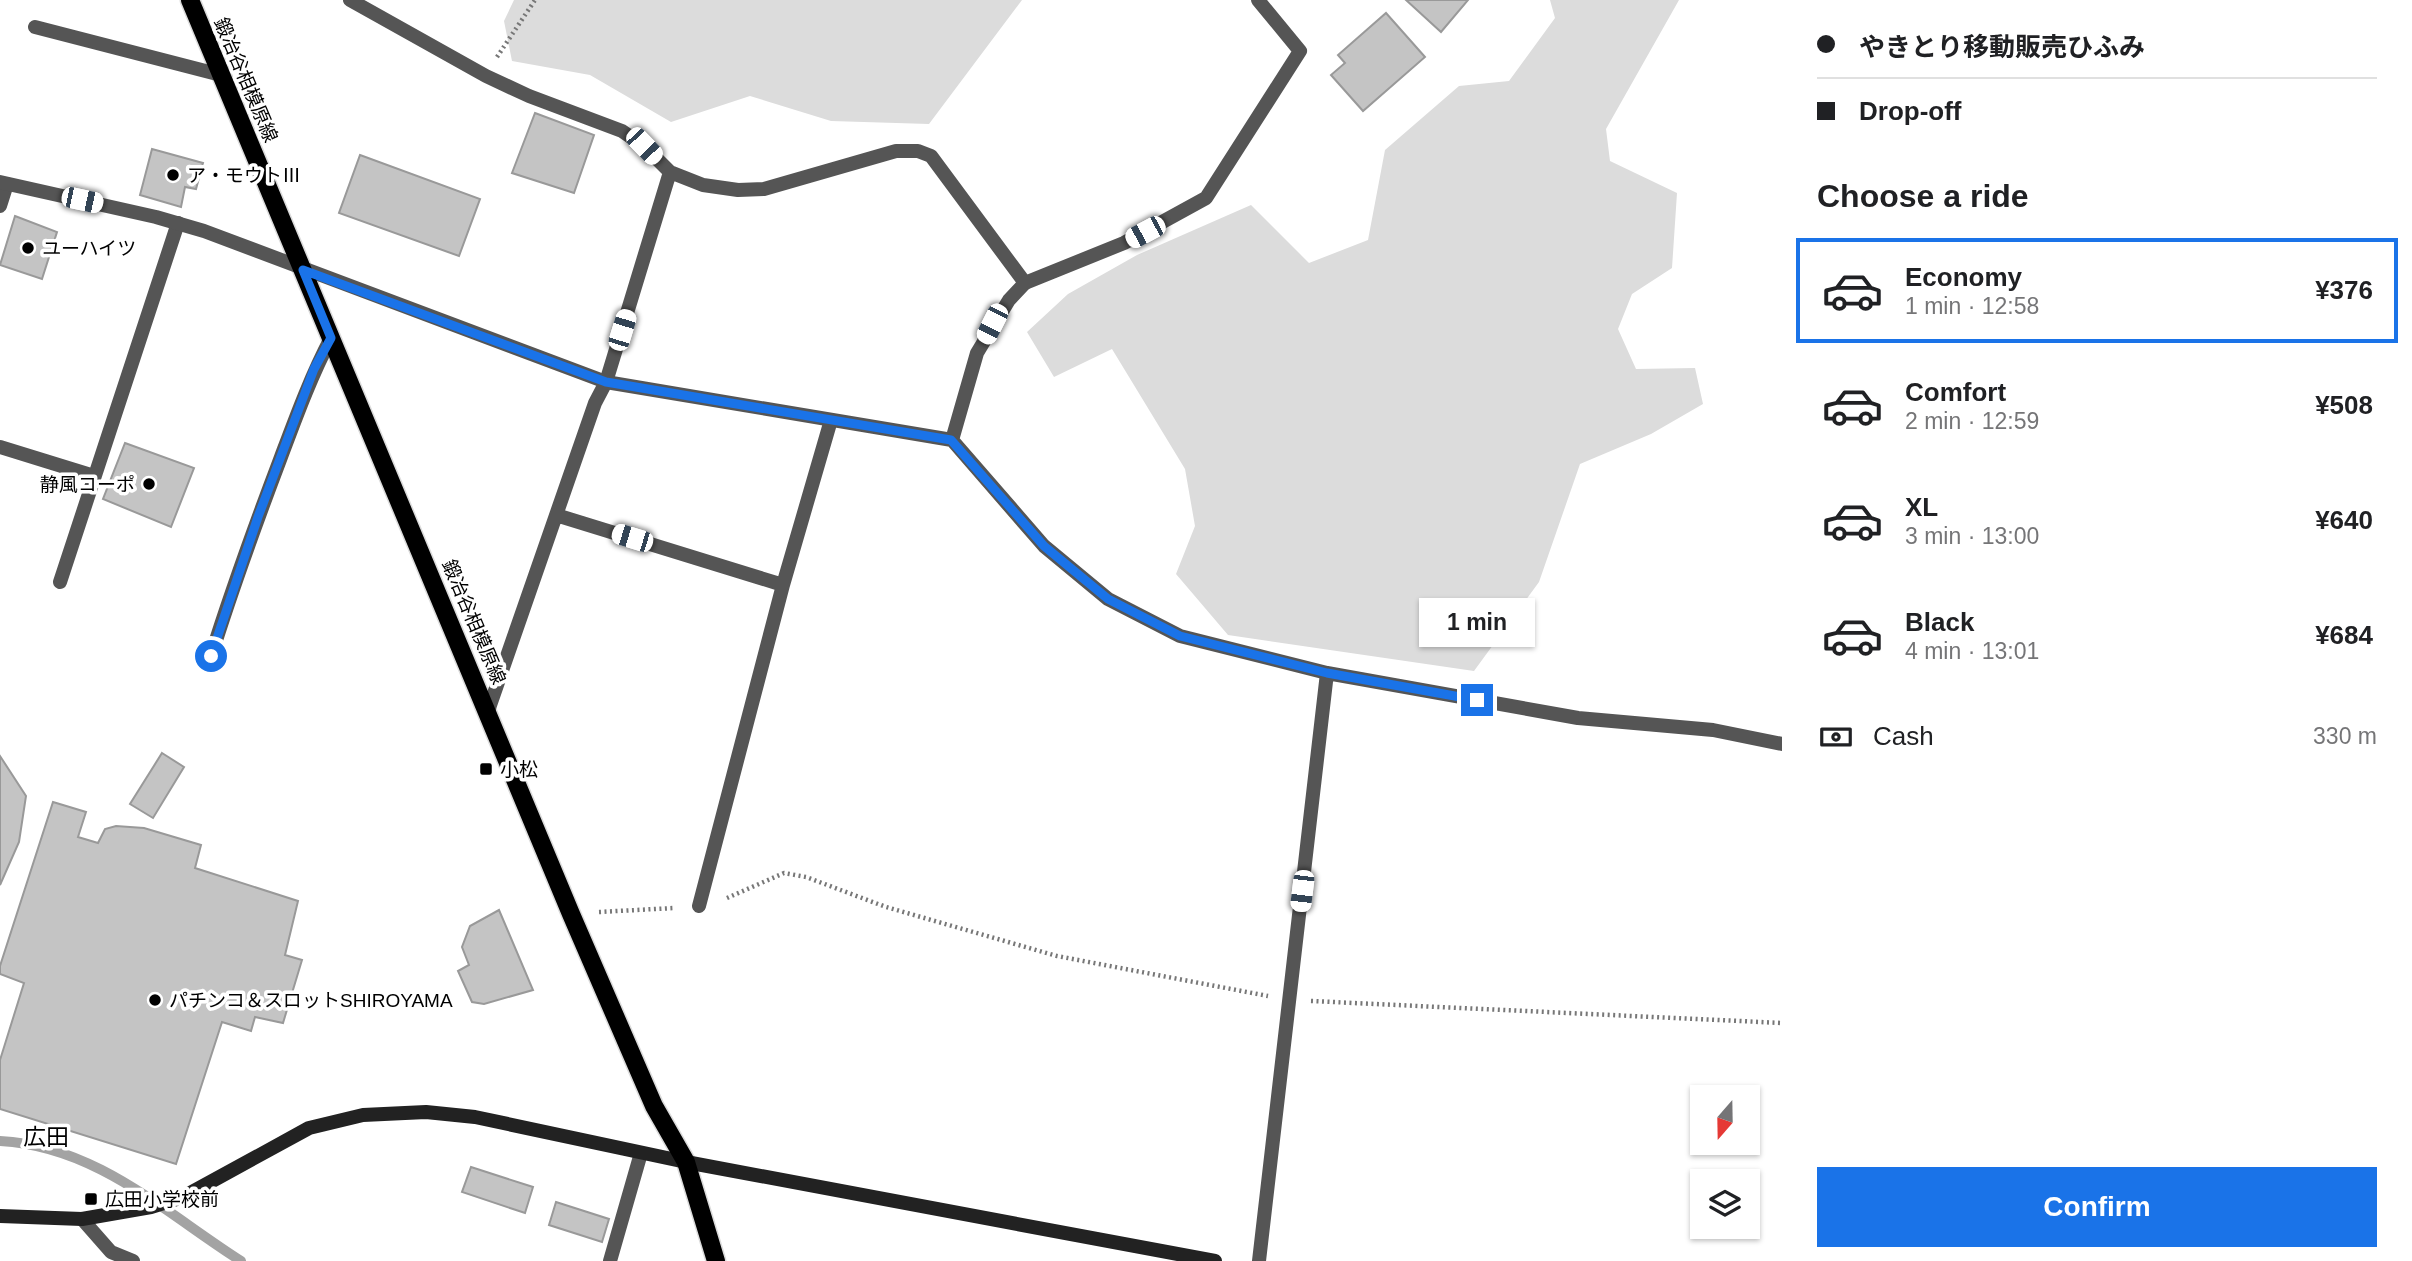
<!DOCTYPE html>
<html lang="en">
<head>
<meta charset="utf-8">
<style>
  body { margin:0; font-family:Helvetica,"Noto Sans JP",sans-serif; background:#f2f2f2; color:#202124; height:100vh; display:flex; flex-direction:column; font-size:26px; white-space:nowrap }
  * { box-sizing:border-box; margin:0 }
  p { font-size:23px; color:#757577 }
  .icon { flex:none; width:38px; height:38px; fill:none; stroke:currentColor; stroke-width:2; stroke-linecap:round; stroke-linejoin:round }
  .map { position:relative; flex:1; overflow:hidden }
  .sheet { display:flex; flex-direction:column; background:#fff; width:630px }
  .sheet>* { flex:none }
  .hud { display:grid; align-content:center; height:154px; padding:0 35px; background:#fff }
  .needle { width:46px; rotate:200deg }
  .fabs { position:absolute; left:1690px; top:1085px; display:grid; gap:14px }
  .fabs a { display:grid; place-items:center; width:70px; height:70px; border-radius:0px; background:#fff; box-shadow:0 2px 5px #0004; font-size:35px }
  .end { position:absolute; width:32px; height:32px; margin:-16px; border:9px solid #1a73e8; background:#fff; box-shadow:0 0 0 4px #fff }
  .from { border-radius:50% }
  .bubble { position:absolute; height:49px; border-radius:0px; background:#fff; box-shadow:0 2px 5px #0004; font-size:23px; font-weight:600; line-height:49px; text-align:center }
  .car { position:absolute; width:21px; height:42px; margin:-21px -10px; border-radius:9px; box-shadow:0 0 5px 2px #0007; background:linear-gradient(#fff 24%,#345 0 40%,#fff 0 76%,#345 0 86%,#fff 0) }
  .hud b { display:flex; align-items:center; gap:24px; height:66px; font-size:26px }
  .hud b+b { border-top:2px solid #e0e0e0 }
  .hud i { width:18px; height:18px; background:#202124 }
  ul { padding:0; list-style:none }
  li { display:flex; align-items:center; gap:21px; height:105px; margin:0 14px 10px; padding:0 21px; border:4px solid transparent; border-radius:0px }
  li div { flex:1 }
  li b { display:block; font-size:26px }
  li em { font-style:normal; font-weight:600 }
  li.current { border-color:#1a73e8 }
  li>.icon { width:63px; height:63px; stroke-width:1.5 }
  h2 { padding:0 35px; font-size:32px; line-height:84px }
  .pay { display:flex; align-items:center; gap:18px; height:77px; padding:0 35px; font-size:26px }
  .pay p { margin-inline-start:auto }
  .button { display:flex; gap:14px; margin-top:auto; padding:14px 35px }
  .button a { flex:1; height:80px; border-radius:0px; background:#1a73e8; color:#fff; font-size:28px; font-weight:600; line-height:80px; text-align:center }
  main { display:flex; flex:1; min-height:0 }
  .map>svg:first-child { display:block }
</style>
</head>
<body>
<main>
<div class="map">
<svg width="1782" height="1261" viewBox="0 0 1782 1261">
  <rect width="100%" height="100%" fill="#fff"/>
  <!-- green -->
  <path fill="#dcdcdc" d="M514,0H1022L929,124L831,121L750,96L671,122L590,75L512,61L504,21Z
    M1550,0H1679L1606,129L1610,161L1677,193L1672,268L1632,294L1618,329L1636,369L1695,368L1703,404L1651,434L1580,464L1539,582L1474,671L1228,635L1176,574L1195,526L1185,469L1112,349L1054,377L1027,332L1068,294L1137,255L1251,205L1309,263L1368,240L1385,150L1459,86L1509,81L1555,18Z"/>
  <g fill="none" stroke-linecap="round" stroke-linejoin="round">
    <!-- stream -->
    <path stroke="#a3a3a3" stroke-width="10" d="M0,1141C96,1146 164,1212 241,1261"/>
  </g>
  <!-- building -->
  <path fill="#c4c4c4" stroke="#999" stroke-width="2" d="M1406,0H1468L1441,32Z
    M1386,13L1425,57L1363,111L1331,75L1345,63L1338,55Z
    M535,113L594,135L574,193L512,173Z
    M152,149L203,163L196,189L185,187L181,207L140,195Z
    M360,155L480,199L459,256L339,213Z
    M15,216L57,232L42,279L0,265Z
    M125,443L194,468L171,527L103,499Z
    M162,753L184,767L153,818L130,804Z
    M0,756L26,796L19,842L0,885Z
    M53,802L86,812L78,837L98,843L105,829L116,826L144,828L201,845L195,868L298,901L285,955L302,960L283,1023L255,1017L251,1031L222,1022L176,1164L0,1109V1060L24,983L0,974V966Z
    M499,910L533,990L484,1004L472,1002L458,971L469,965L462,947L470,926Z
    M471,1167L533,1187L525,1213L462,1192Z
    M556,1202L609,1219L602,1242L549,1225Z"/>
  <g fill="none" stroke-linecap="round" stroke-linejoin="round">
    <!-- primary casing -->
    <g stroke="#dbdbdb" stroke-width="21">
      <path id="primary" d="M190,0L571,914L654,1106L686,1162L716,1261"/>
    </g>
    <!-- path -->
    <path stroke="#777" stroke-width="4.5" stroke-dasharray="2 3.5" stroke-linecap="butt" d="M497,57L535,0
      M727,898L784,873L806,877L886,907L1057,956L1268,996
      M599,912L674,908
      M1311,1001L1782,1023"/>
    <!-- lane -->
    <path stroke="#555" stroke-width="14" d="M350,0L486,76L529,96L622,131L644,146L670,172L703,185L738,190L764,189L896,151H918L931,156L1025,283
      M35,27L221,75
      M0,206L7,184
      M0,447L94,476
      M556,515L783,585
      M60,582L178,223
      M211,656C232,589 256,523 281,457C296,417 311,376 331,338
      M488,711L595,403L606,382L670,172
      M699,906L783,585L831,420
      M610,1261L641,1153"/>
    <!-- street -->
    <path stroke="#555" stroke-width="14" d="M0,182L156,217L204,231L606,382L952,440L1044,546L1108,599L1180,636L1327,673L1578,718L1713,730L1782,744
      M952,440L977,353L1009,300L1025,283L1124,243L1206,198L1300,51L1258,0
      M82,1219L111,1252L133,1261
      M1259,1261L1327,673"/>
    <!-- secondary -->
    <path stroke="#222" stroke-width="14" d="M0,1216L82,1219L151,1207L183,1197L309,1128L363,1115L426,1112L475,1117L686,1162L1215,1261"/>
    <!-- primary -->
    <use href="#primary" stroke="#000" stroke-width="18"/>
  </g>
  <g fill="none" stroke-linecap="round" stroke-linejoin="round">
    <!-- route -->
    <path stroke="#1a73e8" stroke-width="9" d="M211,656L258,517L314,369L331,338L303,270L606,382L951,440L1044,546L1108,599L1180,636L1327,673L1477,700"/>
  </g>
  <!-- markers -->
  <g fill="#000" stroke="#fff" stroke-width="2.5">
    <circle cx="173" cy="175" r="7"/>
    <circle cx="28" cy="248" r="7"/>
    <circle cx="149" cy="484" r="7"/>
    <rect x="479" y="762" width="14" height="14" rx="3.5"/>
    <circle cx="155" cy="1000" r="7"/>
    <rect x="84" y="1192" width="14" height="14" rx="3.5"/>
  </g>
  <g text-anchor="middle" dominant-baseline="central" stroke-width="7" stroke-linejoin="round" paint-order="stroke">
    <!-- street labels -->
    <g font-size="19" fill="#000" stroke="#fff">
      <text transform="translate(246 80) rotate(67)">鍛冶谷相模原線</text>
      <text transform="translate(474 622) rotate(67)">鍛冶谷相模原線</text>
    </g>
    <!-- poi labels -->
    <g font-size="19" fill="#000" stroke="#fff" text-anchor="start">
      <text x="187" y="175">ア・モウトⅢ</text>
      <text x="42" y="248">ユーハイツ</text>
      <text x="135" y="484" text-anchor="end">静風コーポ</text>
      <text x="500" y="769">小松</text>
      <text x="169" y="1000">パチンコ＆スロットSHIROYAMA</text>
      <text x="105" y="1199">広田小学校前</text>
    </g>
    <!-- quarter labels -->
    <g font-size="23" fill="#000" stroke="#fff">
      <text x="46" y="1137">広田</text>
    </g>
  </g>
</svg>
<div class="fabs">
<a><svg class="needle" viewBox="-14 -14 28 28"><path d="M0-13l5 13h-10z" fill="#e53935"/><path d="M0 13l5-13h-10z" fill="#757577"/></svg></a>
<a><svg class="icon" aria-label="layers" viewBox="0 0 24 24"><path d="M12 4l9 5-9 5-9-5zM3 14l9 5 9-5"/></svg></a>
</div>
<i class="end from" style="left:211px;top:656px"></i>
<i class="end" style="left:1477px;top:700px"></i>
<div class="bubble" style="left:1419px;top:598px;width:116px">1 min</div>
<i class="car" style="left:644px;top:146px;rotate:136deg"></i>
<i class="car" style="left:82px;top:200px;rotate:102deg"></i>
<i class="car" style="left:1145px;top:232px;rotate:242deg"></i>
<i class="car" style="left:992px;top:324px;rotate:207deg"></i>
<i class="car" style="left:622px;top:330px;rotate:17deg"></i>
<i class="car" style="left:632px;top:538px;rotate:287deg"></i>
<i class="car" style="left:1302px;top:891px;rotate:187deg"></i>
</div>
<section class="sheet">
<div class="hud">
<b><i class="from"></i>やきとり移動販売ひふみ</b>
<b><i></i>Drop-off</b>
</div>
<h2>Choose a ride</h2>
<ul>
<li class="current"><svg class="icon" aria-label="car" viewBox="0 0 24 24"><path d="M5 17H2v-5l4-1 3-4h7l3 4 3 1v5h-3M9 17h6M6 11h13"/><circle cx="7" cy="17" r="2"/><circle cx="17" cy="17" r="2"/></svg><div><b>Economy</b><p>1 min · 12:58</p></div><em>¥376</em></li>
<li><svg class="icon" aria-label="car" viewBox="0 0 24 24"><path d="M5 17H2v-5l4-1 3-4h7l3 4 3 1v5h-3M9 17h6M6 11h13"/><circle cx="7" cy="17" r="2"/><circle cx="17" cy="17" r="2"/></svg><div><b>Comfort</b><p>2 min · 12:59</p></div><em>¥508</em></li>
<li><svg class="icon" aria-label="car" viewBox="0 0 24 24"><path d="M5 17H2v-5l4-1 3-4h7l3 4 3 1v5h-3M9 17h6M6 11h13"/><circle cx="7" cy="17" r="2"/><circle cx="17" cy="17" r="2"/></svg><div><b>XL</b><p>3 min · 13:00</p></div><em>¥640</em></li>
<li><svg class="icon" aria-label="car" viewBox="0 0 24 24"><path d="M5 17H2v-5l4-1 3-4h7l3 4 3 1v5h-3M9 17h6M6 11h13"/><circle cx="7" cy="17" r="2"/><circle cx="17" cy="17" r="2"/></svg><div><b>Black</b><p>4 min · 13:01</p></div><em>¥684</em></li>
</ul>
<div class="pay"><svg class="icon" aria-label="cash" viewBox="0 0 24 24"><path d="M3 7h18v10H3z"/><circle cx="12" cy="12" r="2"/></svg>Cash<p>330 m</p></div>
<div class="button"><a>Confirm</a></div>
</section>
</main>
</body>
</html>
